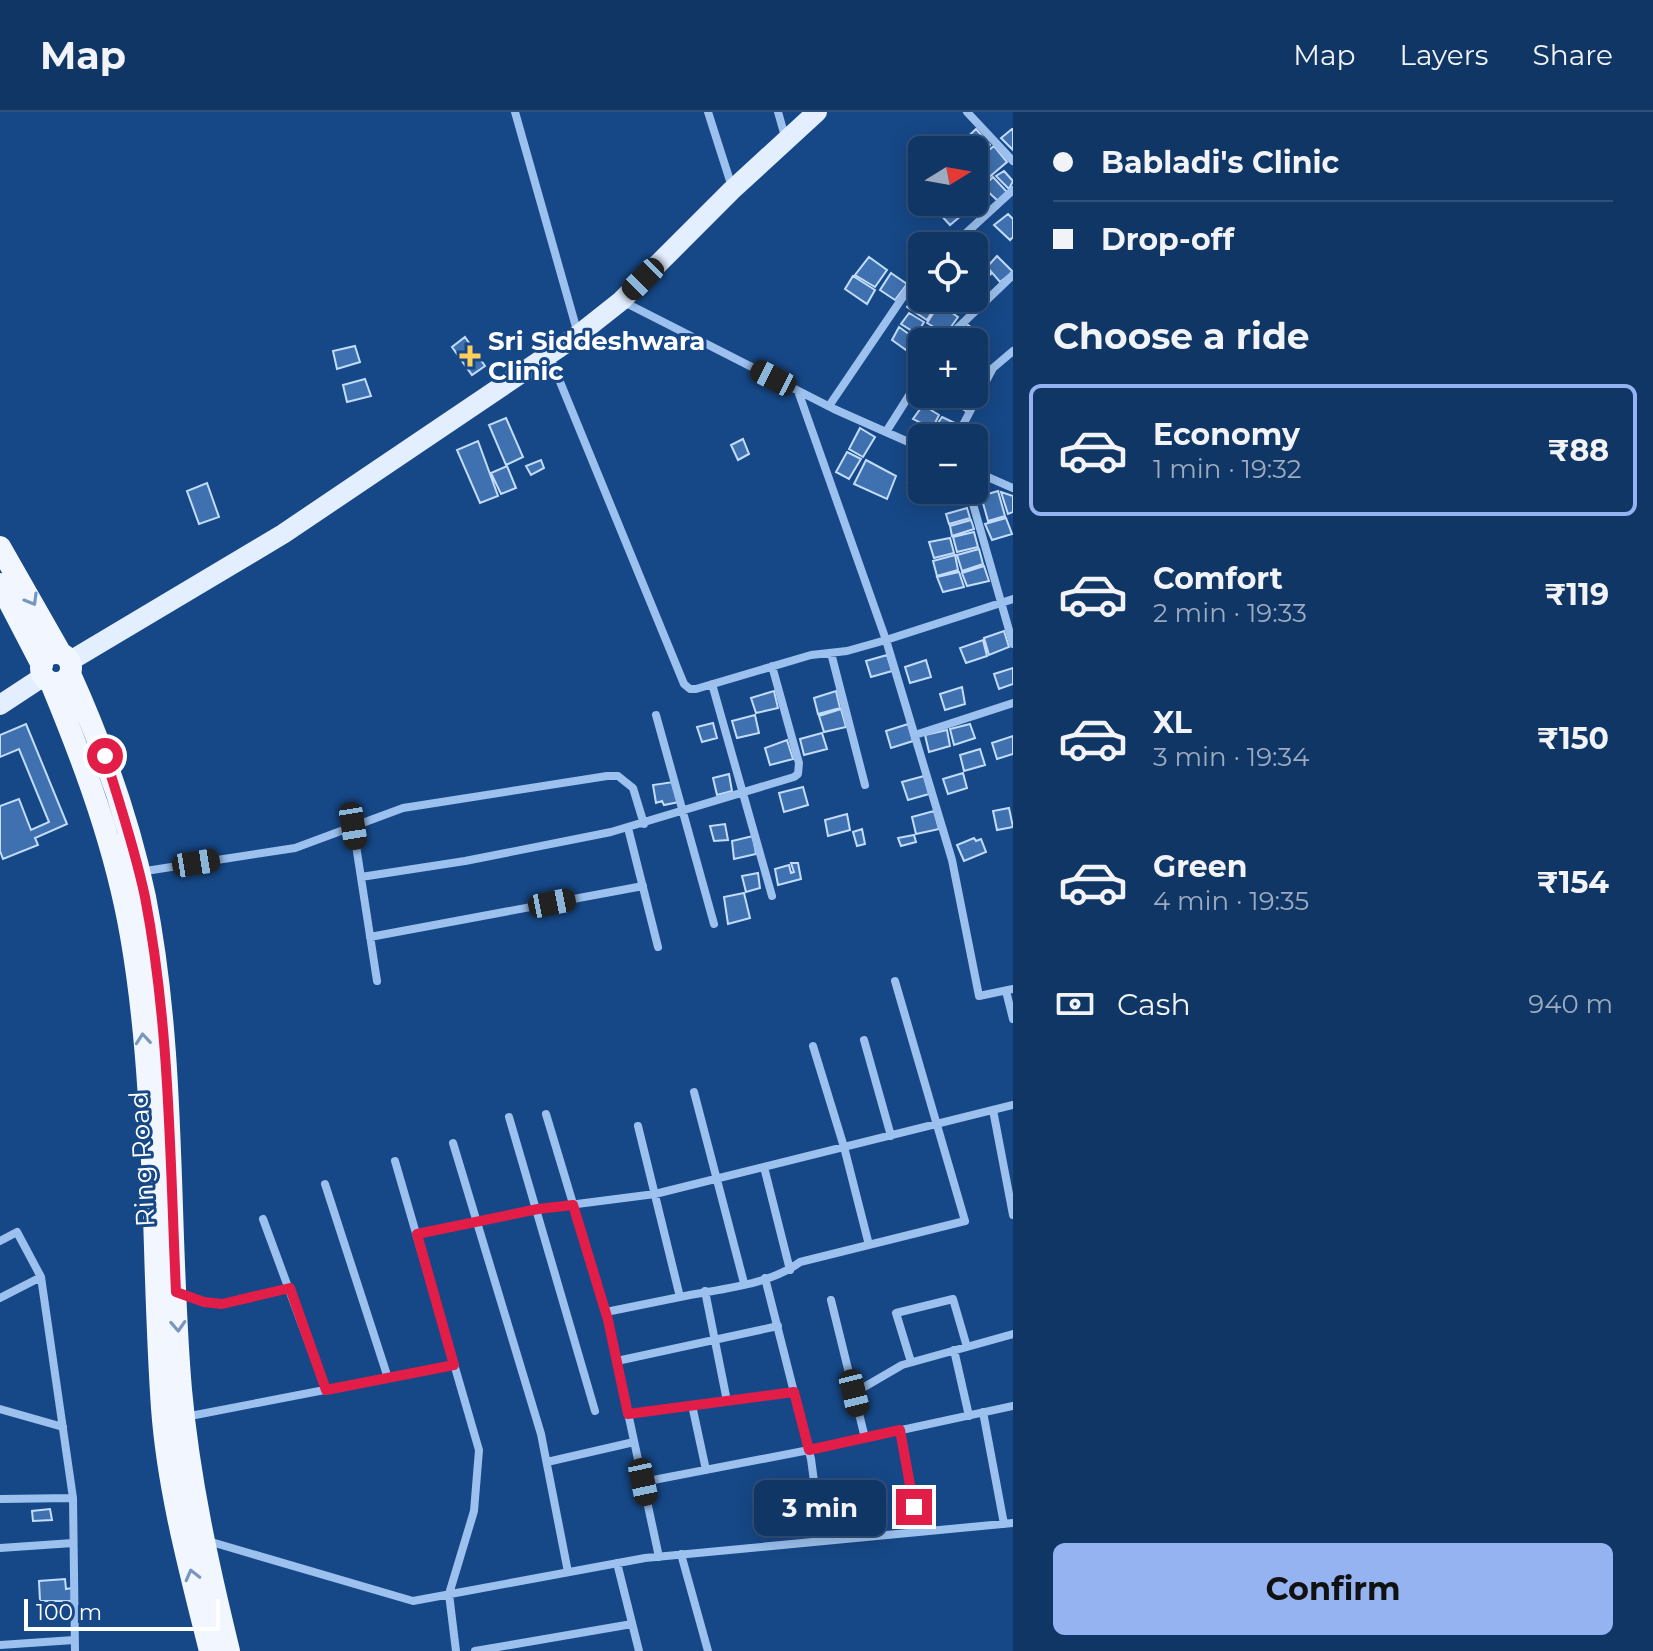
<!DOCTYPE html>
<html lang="en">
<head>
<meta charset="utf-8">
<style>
  body { margin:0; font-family:Montserrat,sans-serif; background:#193e6b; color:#f1f3f6; height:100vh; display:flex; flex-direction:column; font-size:30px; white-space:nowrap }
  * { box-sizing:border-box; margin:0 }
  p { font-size:26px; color:#9cabbf }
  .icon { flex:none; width:44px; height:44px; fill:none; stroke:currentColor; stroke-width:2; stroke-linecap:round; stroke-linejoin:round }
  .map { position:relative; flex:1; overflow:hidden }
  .drawer { display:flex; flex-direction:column; background:#103665; width:640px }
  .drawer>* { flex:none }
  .top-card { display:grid; align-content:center; height:176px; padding:0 40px; background:#103665 }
  .needle { width:52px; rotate:79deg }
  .buttons { position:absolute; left:908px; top:24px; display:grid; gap:16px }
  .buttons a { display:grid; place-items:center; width:80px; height:80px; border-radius:12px; background:#103665; box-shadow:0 4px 20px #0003,0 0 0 2px #305079; font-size:40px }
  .scale { position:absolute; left:24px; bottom:20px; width:196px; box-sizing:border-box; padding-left:8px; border:4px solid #fff; border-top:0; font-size:22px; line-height:28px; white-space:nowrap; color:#fff; -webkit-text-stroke:6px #164887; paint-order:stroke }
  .end { position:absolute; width:36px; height:36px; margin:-18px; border:10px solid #e11d48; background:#fff; box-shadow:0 0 0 4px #fff }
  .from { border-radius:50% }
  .bubble { position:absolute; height:56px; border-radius:12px; background:#103665; box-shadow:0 4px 20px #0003,0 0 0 2px #305079; font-size:26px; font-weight:700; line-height:56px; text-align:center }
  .car { position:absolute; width:24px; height:48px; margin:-24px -12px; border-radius:10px; box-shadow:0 0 6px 2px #0007; background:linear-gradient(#222 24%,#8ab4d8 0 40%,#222 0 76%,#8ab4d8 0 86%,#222 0) }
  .top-card b { display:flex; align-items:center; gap:28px; height:76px; font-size:30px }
  .top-card b+b { border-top:2px solid #305079 }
  .top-card i { width:20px; height:20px; background:#f1f3f6 }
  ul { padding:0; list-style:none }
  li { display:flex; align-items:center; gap:24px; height:132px; margin:0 16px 12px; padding:0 24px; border:4px solid transparent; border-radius:12px }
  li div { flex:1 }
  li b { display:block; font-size:30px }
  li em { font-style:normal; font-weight:700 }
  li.current { border-color:#95b2f1 }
  li>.icon { width:72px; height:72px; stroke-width:1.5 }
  h2 { padding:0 40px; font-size:36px; line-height:96px }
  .pay { display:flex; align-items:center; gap:20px; height:88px; padding:0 40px; font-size:30px }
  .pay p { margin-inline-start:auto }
  .cta { display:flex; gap:16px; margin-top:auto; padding:16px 40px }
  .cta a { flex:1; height:92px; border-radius:12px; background:#95b2f1; color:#111; font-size:32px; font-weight:700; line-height:92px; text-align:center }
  header { display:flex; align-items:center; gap:48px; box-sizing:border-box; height:112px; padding:0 40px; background:#103665; border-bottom:2px solid #305079 }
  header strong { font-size:38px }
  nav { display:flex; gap:44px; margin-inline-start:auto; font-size:28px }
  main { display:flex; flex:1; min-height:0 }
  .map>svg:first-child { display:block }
</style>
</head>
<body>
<header>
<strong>Map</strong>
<nav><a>Map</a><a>Layers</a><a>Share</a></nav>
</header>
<main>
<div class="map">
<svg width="1013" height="1539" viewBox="0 0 1013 1539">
  <rect width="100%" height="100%" fill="#164887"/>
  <!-- building -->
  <path fill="#3f71b1" stroke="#c2dcfa" stroke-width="2" d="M976,17L990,33L974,48V38H965L960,32Z
    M1012,17H1013V38L1001,26Z
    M994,34L1007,50L981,72L974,64V50Z
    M1004,59L1013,69L1009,77L996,64Z
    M993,65L1007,80L998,89L983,75Z
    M948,90H960L968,98L950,113L938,100Z
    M1008,102L1013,107V125L1010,128L994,113Z
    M974,144L991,162L978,173L974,168Z
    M997,144L1013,160L1000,170L987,155Z
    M869,145L887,158L875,175L855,163Z
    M891,161L907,172L895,188L880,178Z
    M853,164L875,178L867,192L845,177Z
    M917,179L922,182V186H928L937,192L927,208L907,195Z
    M939,192L958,205L946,222L927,211Z
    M909,201L924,210L917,222L901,212Z
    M968,213L986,225L976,240L974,230L956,228Z
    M899,215L913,225L906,238L892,228Z
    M465,225L485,254L472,263L452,235Z
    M355,234L360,250L337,257L333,239Z
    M974,262L984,267L976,281L974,280Z
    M365,267L371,284L347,290L343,273Z
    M952,282H972L974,283L966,299L948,288Z
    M923,293L939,303L932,317L913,307Z
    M942,305L959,313L952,326L934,317Z
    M506,306L523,345L506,353L489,313Z
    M860,316L875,325L863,345L849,337Z
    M743,327L749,342L738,348L731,333Z
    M478,329L498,384L480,391L457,338Z
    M974,334L985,340L978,357L974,355Z
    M847,340L861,347L849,367L836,360Z
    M918,347L922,349V377L907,370Z
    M541,348L544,356L531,363L526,354Z
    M866,348L896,364L887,387L854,372Z
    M507,354L516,376L501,382L491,361Z
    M207,371L219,405L199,412L187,379Z
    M998,379L1005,404L988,409L981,384Z
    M1001,380L1013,384V400L1008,402Z
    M967,396L970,406L949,412L946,402Z
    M1006,406L1012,422L992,428L985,412Z
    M971,408L974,417L952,424L950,414Z
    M974,420L978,435L957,440L953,425Z
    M950,426L954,441L934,446L929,430Z
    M979,437L983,452L962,459L957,443Z
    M955,443L958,458L937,464L933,449Z
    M984,454L989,469L967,474L962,461Z
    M959,460L964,475L943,480L937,465Z
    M1004,519L1009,535L989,543L984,526Z
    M983,528L987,544L966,551L960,536Z
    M887,543L892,559L871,565L866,549Z
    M926,548L931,565L910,571L905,555Z
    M1013,556V572L999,577L994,562Z
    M962,575L965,592L945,598L940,582Z
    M774,579L778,596L756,601L751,586Z
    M836,579L840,596L818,602L814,586Z
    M841,597L846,615L824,620L819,604Z
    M755,603L759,621L737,626L732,609Z
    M713,611L717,626L702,630L697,615Z
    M26,612L67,712L35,726L38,733L3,747L0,739V694L19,687L31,718L49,710L19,637L0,645V623Z
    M908,612L913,629L891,636L886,619Z
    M970,612L975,626L954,633L950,617Z
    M947,618L950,634L929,640L925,623Z
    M822,621L827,637L804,643L800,627Z
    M1013,624V642L997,647L992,631Z
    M787,628L793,647L770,653L765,636Z
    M980,637L985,653L964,659L960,643Z
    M963,661L967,676L948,682L943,667Z
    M729,662L732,679L717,683L713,666Z
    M924,664L929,682L908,688L902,670Z
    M673,670L679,690L664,693L662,689L656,691L653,673Z
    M803,675L808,693L784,700L779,681Z
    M1009,696L1013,715L997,718L993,699Z
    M934,699L939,717L916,722L912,705Z
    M847,702L850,718L828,724L825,708Z
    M725,712L728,728L714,729L710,714Z
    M862,717L865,732L857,734L853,720Z
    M914,723L916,730L901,734L898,726Z
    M753,724L756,742L734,747L732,729Z
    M974,726L976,729L981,727L986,740L964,749L957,733Z
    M791,751H798L801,767L778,773L775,757L789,753L791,761L794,760Z
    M758,761L760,776L746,780L742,764Z
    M744,781L750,806L728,812L724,785Z
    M50,1397L52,1408L33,1409L32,1399Z
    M65,1467L66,1477L72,1476V1489H40L39,1469Z"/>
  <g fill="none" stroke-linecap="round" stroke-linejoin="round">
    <!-- minor -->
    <path stroke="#9cc1ee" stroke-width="8" d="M515,0L578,222
      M708,0L732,75
      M778,0L786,28
      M967,0L1013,49
      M952,134L1013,78
      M622,189L834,297L922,336
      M943,230L1013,163
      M549,243L684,572L690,577H696L811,543L847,539L886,528L798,279
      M829,294L909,176L922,162
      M886,320L922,263
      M956,326L993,256L1013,239
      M974,359L1013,376
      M969,378L1013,532
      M1013,487L886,528L952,748L979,884L1013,877
      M831,541L865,673
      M712,572L772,784
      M656,603L714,812
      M915,623L1013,591
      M353,714L377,869
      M628,716L658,835
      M139,760L295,736L403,696L607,664H618L633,676L644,712
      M361,765L465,749L611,720L794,665L798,662L799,651L772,554
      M370,825L643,774
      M1006,879L1013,907
      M864,928L891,1024
      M813,934L844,1035L869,1133
      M694,980L744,1171
      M993,998L1013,1103
      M546,1002L608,1208L659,1445
      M509,1005L595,1299
      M453,1031L541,1322L568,1460
      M395,1049L479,1338L474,1399L449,1482L456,1539
      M764,1055L790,1158
      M325,1072L388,1266
      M263,1107L326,1278
      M417,1122L538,1097L655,1082L1013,993
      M0,1129L17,1120L41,1165L73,1386L75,1539
      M765,1166L811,1347L822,1429
      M705,1179L727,1289
      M177,1180L204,1190L222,1192L290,1176
      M680,1185C718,1177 768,1174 800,1150L965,1109L895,869
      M0,1186L41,1165
      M831,1188L865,1326
      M606,1200L680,1185L638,1014
      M954,1238L969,1304
      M617,1249L778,1214
      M911,1250L896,1201L953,1187L967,1235
      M854,1281L902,1253L1013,1222
      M692,1293L706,1358
      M0,1297L63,1315
      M983,1300L1004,1412
      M628,1302L794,1280
      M185,1305L454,1253
      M900,1318L919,1420
      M547,1350L634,1330
      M643,1370L809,1338L1013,1294
      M0,1387L73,1386
      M208,1429L413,1489L645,1446L1013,1411
      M0,1436L73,1431
      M681,1442L708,1539
      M617,1451L639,1539
      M0,1533L74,1528
      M475,1539L632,1512"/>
    <!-- primary -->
    <path stroke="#e3eeff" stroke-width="20" d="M70,549L283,422L578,223L621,189L732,78L817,0
      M0,593L44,564"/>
    <!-- trunk -->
    <path stroke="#f1f6ff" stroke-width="22" d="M0,435L61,542
      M0,472L42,553
      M41 556a15 15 0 1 1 30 0a15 15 0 1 1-30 0Z
      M70,562C102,633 129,708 145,785C177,947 167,1114 181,1278C189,1367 208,1453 229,1539
      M51,571C85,653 116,737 131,824C158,979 151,1139 162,1296C168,1378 190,1459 210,1539"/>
  </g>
  <!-- one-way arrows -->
  <defs><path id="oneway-chevron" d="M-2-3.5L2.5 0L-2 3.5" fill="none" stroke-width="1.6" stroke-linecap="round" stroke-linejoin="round" transform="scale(2)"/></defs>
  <g stroke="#7996bd">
    <use href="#oneway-chevron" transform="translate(32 488) rotate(60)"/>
    <use href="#oneway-chevron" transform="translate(143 927) rotate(-95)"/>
    <use href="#oneway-chevron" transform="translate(178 1214) rotate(87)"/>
    <use href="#oneway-chevron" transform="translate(192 1463) rotate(-104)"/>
  </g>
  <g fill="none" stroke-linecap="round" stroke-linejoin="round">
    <!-- route -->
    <path stroke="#e11d48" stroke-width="10" d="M105,644C119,690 135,737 145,785C170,914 170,1049 176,1180L204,1190L222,1192L290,1176L326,1278L454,1253L417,1122L538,1097L573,1093L608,1208L628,1302L794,1280L809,1338L900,1318L914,1395"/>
  </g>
  <!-- markers -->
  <path fill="#ffcf59" stroke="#164887" stroke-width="3" d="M466 232h8v8h8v8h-8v8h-8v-8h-8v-8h8z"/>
  <g text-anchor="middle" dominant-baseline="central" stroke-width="6" stroke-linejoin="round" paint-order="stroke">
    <!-- poi labels -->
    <g font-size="26" font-weight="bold" fill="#fff" stroke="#164887" text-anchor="start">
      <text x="488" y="229">Sri Siddeshwara<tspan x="488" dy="30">Clinic</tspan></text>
    </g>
    <!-- street labels -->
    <g font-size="26" fill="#fff" stroke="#164887">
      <text transform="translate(142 1047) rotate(-93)">Ring Road</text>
    </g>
  </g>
</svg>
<div class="buttons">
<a><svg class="needle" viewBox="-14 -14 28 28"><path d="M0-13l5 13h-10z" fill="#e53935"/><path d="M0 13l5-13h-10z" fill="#9cabbf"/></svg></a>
<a><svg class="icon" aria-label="locate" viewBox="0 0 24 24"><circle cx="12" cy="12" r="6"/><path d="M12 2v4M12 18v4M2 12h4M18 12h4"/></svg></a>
<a>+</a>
<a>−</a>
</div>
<div class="scale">100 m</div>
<i class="end from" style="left:105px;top:644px"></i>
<i class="end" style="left:914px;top:1395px"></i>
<div class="bubble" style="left:754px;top:1368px;width:132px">3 min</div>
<i class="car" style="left:643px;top:167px;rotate:225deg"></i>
<i class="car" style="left:773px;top:266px;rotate:297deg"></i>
<i class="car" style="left:353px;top:714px;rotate:171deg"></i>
<i class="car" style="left:196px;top:751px;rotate:81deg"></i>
<i class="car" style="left:552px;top:791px;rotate:79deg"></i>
<i class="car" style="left:854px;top:1281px;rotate:166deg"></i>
<i class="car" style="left:643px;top:1370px;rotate:168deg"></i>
</div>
<section class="drawer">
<div class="top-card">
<b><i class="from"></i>Babladi's Clinic</b>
<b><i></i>Drop-off</b>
</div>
<h2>Choose a ride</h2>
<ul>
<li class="current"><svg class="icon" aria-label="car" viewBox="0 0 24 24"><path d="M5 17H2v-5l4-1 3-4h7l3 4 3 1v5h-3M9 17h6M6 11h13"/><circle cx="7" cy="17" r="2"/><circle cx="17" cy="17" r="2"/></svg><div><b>Economy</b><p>1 min · 19:32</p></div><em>₹88</em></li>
<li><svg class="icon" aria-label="car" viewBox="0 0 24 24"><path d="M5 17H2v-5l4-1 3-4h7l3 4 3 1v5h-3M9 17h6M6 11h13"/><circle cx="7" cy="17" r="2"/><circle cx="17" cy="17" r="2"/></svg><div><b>Comfort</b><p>2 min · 19:33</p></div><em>₹119</em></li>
<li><svg class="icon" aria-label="car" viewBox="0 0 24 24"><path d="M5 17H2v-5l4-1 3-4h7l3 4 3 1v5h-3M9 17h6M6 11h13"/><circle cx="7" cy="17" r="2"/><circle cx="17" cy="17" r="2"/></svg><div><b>XL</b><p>3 min · 19:34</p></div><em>₹150</em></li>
<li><svg class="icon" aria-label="car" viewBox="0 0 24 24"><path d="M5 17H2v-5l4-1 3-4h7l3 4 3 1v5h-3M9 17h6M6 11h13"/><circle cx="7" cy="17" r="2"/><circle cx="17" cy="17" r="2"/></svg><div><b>Green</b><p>4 min · 19:35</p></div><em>₹154</em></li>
</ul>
<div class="pay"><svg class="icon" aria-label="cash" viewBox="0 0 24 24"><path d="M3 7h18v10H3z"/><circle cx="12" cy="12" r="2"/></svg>Cash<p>940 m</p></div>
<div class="cta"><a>Confirm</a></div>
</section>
</main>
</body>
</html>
